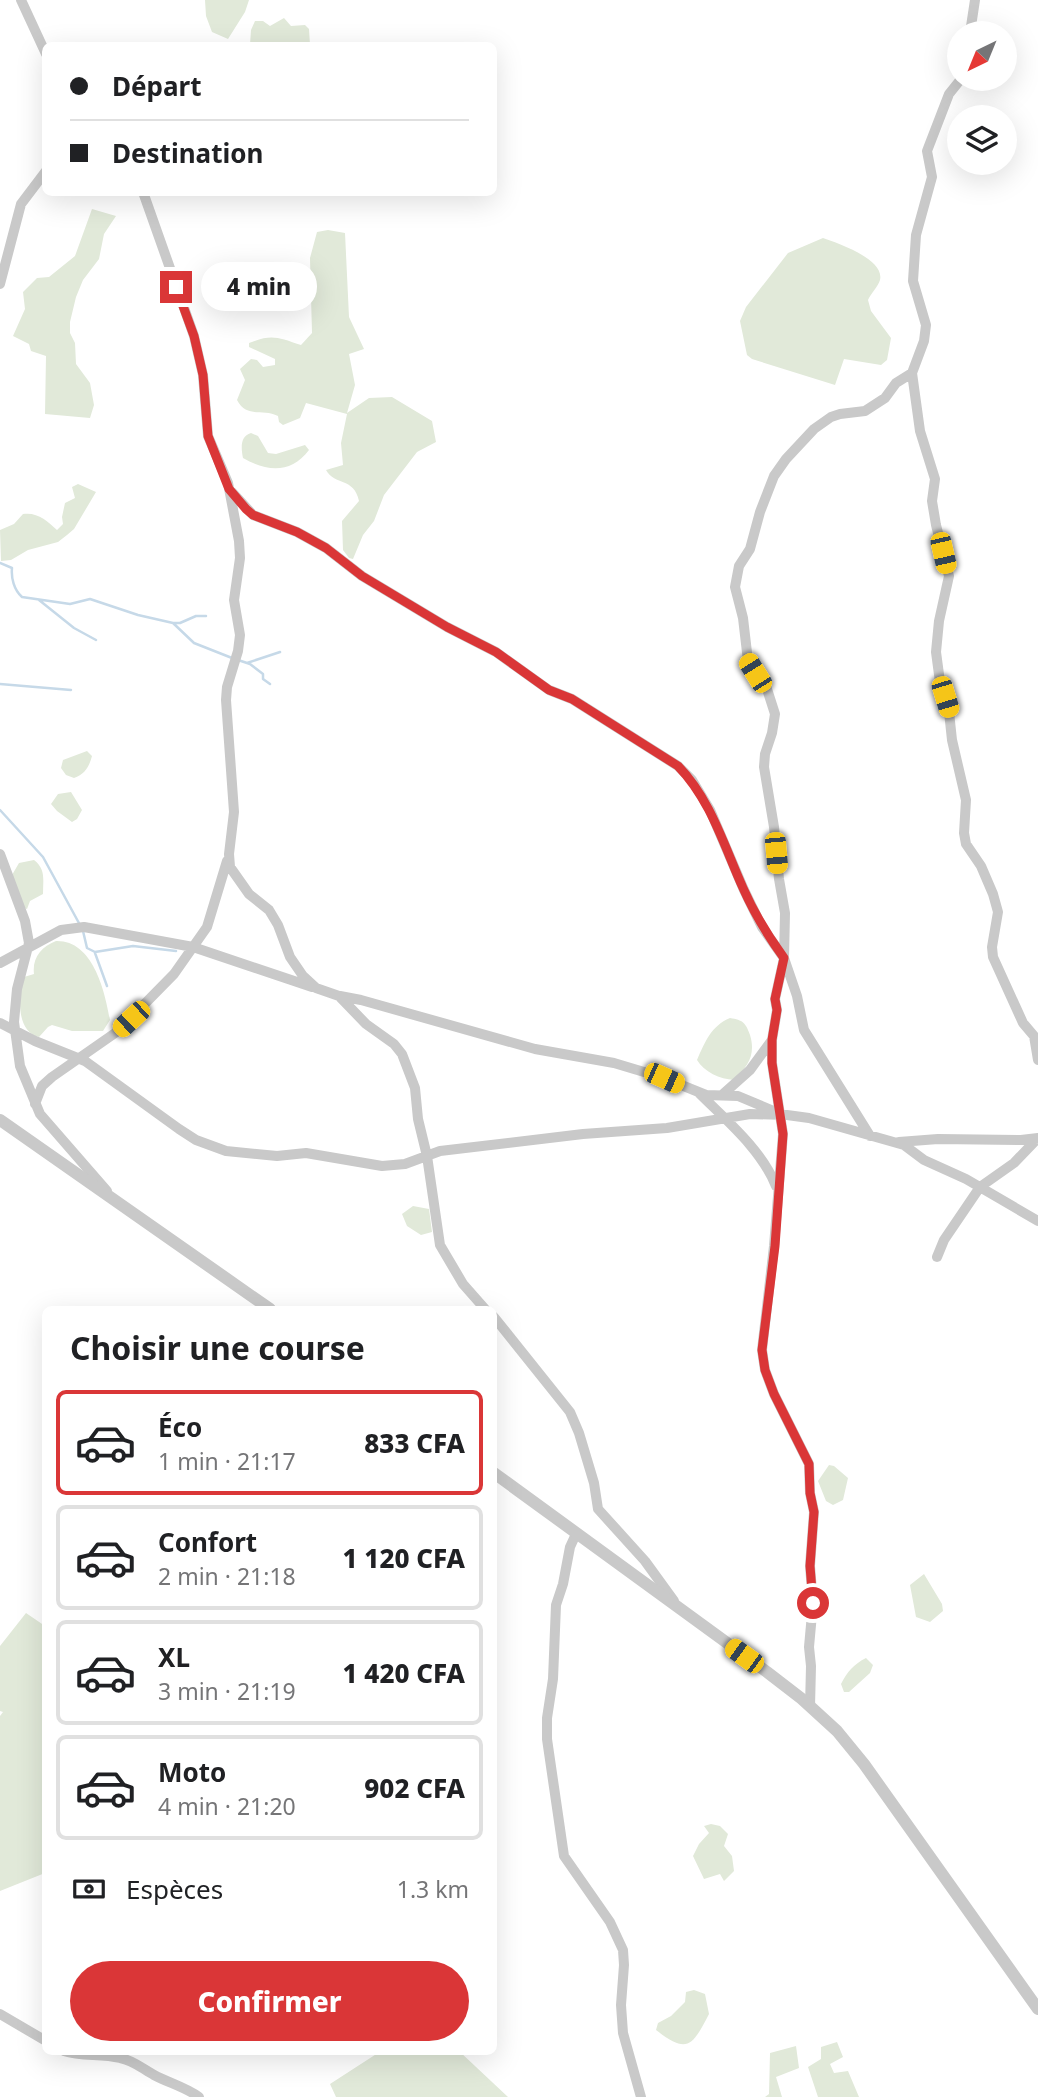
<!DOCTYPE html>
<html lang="fr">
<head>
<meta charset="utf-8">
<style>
  body { margin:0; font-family:"Noto Sans",sans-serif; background:#f2f2f2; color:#202124; height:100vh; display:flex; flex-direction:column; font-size:26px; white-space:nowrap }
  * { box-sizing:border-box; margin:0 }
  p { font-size:23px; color:#757577 }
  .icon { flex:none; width:38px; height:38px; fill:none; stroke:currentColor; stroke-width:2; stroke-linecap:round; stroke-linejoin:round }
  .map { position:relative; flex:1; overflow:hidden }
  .drawer { position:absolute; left:42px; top:1306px; width:455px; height:749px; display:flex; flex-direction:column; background:#fff; border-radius:10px; box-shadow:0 7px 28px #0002 }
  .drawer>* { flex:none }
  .top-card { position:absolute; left:42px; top:42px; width:455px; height:154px; border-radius:10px; box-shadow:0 7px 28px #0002; display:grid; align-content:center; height:154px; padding:0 28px; background:#fff }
  .needle { width:46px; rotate:223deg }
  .buttons { position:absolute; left:947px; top:21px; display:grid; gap:14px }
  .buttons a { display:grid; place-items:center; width:70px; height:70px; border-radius:50%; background:#fff; box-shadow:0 7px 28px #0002; font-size:35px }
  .end { position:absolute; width:32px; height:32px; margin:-16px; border:9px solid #da3637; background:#fff; box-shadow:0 0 0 4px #fff }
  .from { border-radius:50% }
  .bubble { position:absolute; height:49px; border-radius:24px; background:#fff; box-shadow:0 7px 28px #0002; font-size:23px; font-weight:800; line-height:49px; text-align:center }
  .car { position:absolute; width:21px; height:42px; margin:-21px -10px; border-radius:9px; box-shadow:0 0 5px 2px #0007; background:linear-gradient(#f5c518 24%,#345 0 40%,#f5c518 0 76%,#345 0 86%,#f5c518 0) }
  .top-card b { display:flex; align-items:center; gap:24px; height:66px; font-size:26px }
  .top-card b+b { border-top:2px solid #e0e0e0 }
  .top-card i { width:18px; height:18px; background:#202124 }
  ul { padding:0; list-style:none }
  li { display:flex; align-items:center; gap:21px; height:105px; margin:0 14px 10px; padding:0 14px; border:4px solid #e0e0e0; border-radius:10px }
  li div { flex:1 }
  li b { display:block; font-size:26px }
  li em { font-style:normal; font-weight:800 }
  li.active { border-color:#da3637 }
  li>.icon { width:63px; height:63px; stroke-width:1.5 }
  h2 { padding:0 28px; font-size:32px; line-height:84px }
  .pay { display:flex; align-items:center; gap:18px; height:77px; padding:0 28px; font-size:26px }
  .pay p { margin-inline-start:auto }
  .button { display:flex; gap:14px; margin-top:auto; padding:14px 28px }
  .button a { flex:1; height:80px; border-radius:42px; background:#da3637; color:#fff; font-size:28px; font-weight:800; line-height:80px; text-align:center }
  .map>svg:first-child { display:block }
</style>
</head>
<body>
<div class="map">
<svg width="1038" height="2097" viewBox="0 0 1038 2097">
  <rect width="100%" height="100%" fill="#fff"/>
  <!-- green -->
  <path fill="#e1e9d9" d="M205,0H249L245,12L228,39L212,32L206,16Z
    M284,18L291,26L305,25L309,29L310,45H250L251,30L255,21H263L270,26Z
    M92,209L116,216L104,234L99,259L83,280L76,297L70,322V333L75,343L76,364L90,383L94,405L90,418L45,414L46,356L31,351L29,344L13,336L25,309L23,292L37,278L49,277L75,256Z
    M328,230L345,233L349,317L364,349L349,354L355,385L347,413L369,398L392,397L432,421L436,442L417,452L384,495L374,521L363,535L353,559L349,558L343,550L342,521L359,501C354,477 335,486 326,470L343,465L341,443L347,414L306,403L300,418L283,425L279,422L278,416C263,408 247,419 237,400L245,380L240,369L251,359L257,360L263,367L275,365V359L249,347V343C272,334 277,337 301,345L312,333L310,258L317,232Z
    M823,238C837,243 885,259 880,280C878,287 871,293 868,300L871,311L891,338L887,360L881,365L844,359L835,385L752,359L747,355L740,321L746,307L788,253Z
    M251,433L258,436L268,453L276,454L305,445L309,450C291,474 267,472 243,458C241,448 240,436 251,433Z
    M78,484L96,492L74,529L67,535L58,542L28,550L11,560L1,561L0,530L14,524L23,514C38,512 47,521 57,530L63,524L62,517L65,503L75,498L72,487Z
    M87,751L92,756C89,767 85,774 74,778L66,775L61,768L63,760Z
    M71,792L82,810L77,819L72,822L57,811L51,804L58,794Z
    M34,860C46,869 43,880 43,894L30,901L27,909L24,908L12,875L19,863Z
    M56,941C93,940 105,991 110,1020L103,1031H72L52,1025L48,1027L39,1037C16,1032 18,996 24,977L34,974C32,958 41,947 56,941Z
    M730,1018C743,1020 746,1023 750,1035C756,1055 748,1066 734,1080C720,1079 704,1072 697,1060C705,1042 711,1026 730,1018Z
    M413,1206L429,1209L432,1232L421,1235L407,1226L402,1214Z
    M829,1465L834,1466L848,1478L843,1500L833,1505L826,1501L818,1481Z
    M924,1574L942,1604L943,1611L930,1622L916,1617L910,1585Z
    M26,1613L45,1626V1873L0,1891V1716L3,1712L0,1711V1646Z
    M866,1658L873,1665L870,1673L849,1692H844L841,1684C847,1672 854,1664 866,1658Z
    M711,1824L720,1826L728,1834L724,1846L732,1856L734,1871L724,1881L720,1874L704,1879L693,1856L699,1844L709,1833L704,1826Z
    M694,1990L705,1994L709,2014C692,2047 687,2054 656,2030L658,2023L671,2016L685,2002L686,1992Z
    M837,2042L843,2057L830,2064L834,2073L848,2071L859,2097H818L808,2067L821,2059V2047Z
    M796,2046L799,2068L776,2077L782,2097H765L769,2094L770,2053Z
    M381,2051H459L508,2097H336L330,2084Z"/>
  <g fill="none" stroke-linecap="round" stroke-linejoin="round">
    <!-- stream -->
    <path stroke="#c6d9e8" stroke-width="2.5" d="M0,563L12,568C11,578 14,590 22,597L70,604L90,599L138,615L173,623H180L196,616H206
      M39,600L74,628L96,640
      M173,623L194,643L232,658
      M238,660L250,664L263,674V679L270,684
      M247,663L280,652
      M0,684L71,690
      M0,810L43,857L80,925
      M83,931L87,948L95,952L133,946L176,951
      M95,953L107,986"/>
    <!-- minor -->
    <path stroke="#c9c9c9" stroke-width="10" d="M21,0L46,54
      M970,33L975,0
      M143,192L194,336L203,375L208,436L228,483L239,541L240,558L234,600L240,635L238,651L227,687L226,700L234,812L229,854L230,867L249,894L269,910L278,925L290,957L303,976L316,988L339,996L366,1024L394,1044L402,1054L415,1088L418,1119L427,1156L440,1245L463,1284L485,1309
      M0,284L21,204L46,171
      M912,373L920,431L935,479L932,501L936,525L949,576L939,621L936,652L940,682L949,712L952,740L966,800L964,833L966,844L981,866L993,894L998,912L992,947L993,957L1023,1023L1034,1036L1038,1060
      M232,492L253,515L297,532L326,548L362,576L447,627L496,652L549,690L572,699L678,766L692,780L710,810L744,890L762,927L784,958L797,996L804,1030L870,1136
      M0,854L25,921L29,943L17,989L14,1022L20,1066L40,1114L107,1191
      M0,963L61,930L84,927L193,947L312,987
      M340,996L361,1000L535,1049L614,1063L664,1078L706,1095L738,1096L776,1112
      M0,1023L35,1041L85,1061L179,1129L196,1140L226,1151L277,1156L306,1153L382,1166L405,1164L440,1151L583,1134L667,1128L750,1114L787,1115L809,1118L904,1145L924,1160L966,1179L1038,1221
      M699,1093C727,1121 761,1149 776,1186
      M722,1095L750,1070L772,1040
      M35,1104L42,1086L52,1077L118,1031L174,974L207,927L227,861
      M899,1142L938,1139L1021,1140L1038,1138
      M937,1257L944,1240L980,1187L1014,1163L1038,1138
      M494,1317L570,1412L579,1433L594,1483L598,1509L645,1561L674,1601
      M576,1534L570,1547L563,1584L556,1605L553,1679L547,1718V1739L564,1856L610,1922L623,1950L624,1965L621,2005L623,2033L641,2097
      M810,1707L811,1666L809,1647L813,1603L810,1566L814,1512L810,1493L809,1464L774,1394L765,1370L762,1350L774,1246L783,1134L772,1063V1040L777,1010L775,999L784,958L785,913L779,879L774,827L764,767L765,754L772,733L775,714L767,689L748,661L743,618L735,587L739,566L750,549L760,512L774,476L786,459L814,429L831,417L840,414L865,411L885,398L896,383L912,373L924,341L926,325L913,281L916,235L932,177L927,151L949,94L961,79
      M0,2014L46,2041
      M64,2051C82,2057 101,2053 120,2058C133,2060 143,2069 154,2075C169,2083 185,2087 199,2097"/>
    <!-- tertiary -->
    <path stroke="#c9c9c9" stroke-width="12" d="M0,1120L270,1309
      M494,1473L767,1672L802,1699L837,1731L864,1764L1038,2009"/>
  </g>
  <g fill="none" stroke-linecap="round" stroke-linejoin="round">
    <!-- route -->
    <path stroke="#da3637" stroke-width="9" d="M176,287L194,336L203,375L208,436L229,489L246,509L253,515L297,532L326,548L362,576L447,627L496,652L549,690L572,699L678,766C711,800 724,846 743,888C754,913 768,936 784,958L775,999L777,1010L772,1040V1063L783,1134L775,1246L762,1350L765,1370L774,1394L809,1464L810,1493L814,1512L810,1566L813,1603"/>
  </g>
</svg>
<div class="buttons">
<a><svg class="needle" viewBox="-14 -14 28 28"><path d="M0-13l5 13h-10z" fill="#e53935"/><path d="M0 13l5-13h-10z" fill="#757577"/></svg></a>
<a><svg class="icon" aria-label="layers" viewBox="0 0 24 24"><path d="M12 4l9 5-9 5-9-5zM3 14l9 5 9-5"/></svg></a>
</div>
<i class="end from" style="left:813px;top:1603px"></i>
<i class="end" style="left:176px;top:287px"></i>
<div class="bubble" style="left:201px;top:262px;width:116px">4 min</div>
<i class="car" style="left:943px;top:553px;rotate:167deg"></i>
<i class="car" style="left:755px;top:673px;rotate:328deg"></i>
<i class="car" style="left:945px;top:697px;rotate:163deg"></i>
<i class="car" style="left:776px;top:853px;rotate:175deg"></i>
<i class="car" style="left:131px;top:1019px;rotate:227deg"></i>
<i class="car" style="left:664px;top:1078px;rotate:114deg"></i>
<i class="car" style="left:744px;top:1656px;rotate:306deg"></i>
<div class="top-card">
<b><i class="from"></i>Départ</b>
<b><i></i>Destination</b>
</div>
<section class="drawer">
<h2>Choisir une course</h2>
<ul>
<li class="active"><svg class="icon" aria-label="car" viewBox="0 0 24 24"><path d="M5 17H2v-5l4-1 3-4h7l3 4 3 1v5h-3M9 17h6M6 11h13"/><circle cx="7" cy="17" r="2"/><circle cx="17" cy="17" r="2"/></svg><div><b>Éco</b><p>1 min · 21:17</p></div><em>833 CFA</em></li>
<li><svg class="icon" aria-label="car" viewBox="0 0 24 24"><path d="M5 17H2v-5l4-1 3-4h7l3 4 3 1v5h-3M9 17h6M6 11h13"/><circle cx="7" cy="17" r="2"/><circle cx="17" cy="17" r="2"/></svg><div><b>Confort</b><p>2 min · 21:18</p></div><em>1 120 CFA</em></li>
<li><svg class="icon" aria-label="car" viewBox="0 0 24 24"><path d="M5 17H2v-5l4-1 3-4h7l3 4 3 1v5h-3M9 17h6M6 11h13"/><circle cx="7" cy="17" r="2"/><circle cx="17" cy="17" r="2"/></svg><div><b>XL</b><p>3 min · 21:19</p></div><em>1 420 CFA</em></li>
<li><svg class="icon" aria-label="car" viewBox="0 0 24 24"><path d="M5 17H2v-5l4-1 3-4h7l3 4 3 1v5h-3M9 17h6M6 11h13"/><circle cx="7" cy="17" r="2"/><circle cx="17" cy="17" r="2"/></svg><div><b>Moto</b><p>4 min · 21:20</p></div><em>902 CFA</em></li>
</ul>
<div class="pay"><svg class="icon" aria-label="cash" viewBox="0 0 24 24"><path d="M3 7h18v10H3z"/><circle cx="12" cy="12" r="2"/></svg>Espèces<p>1.3 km</p></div>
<div class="button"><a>Confirmer</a></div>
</section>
</div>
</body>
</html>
